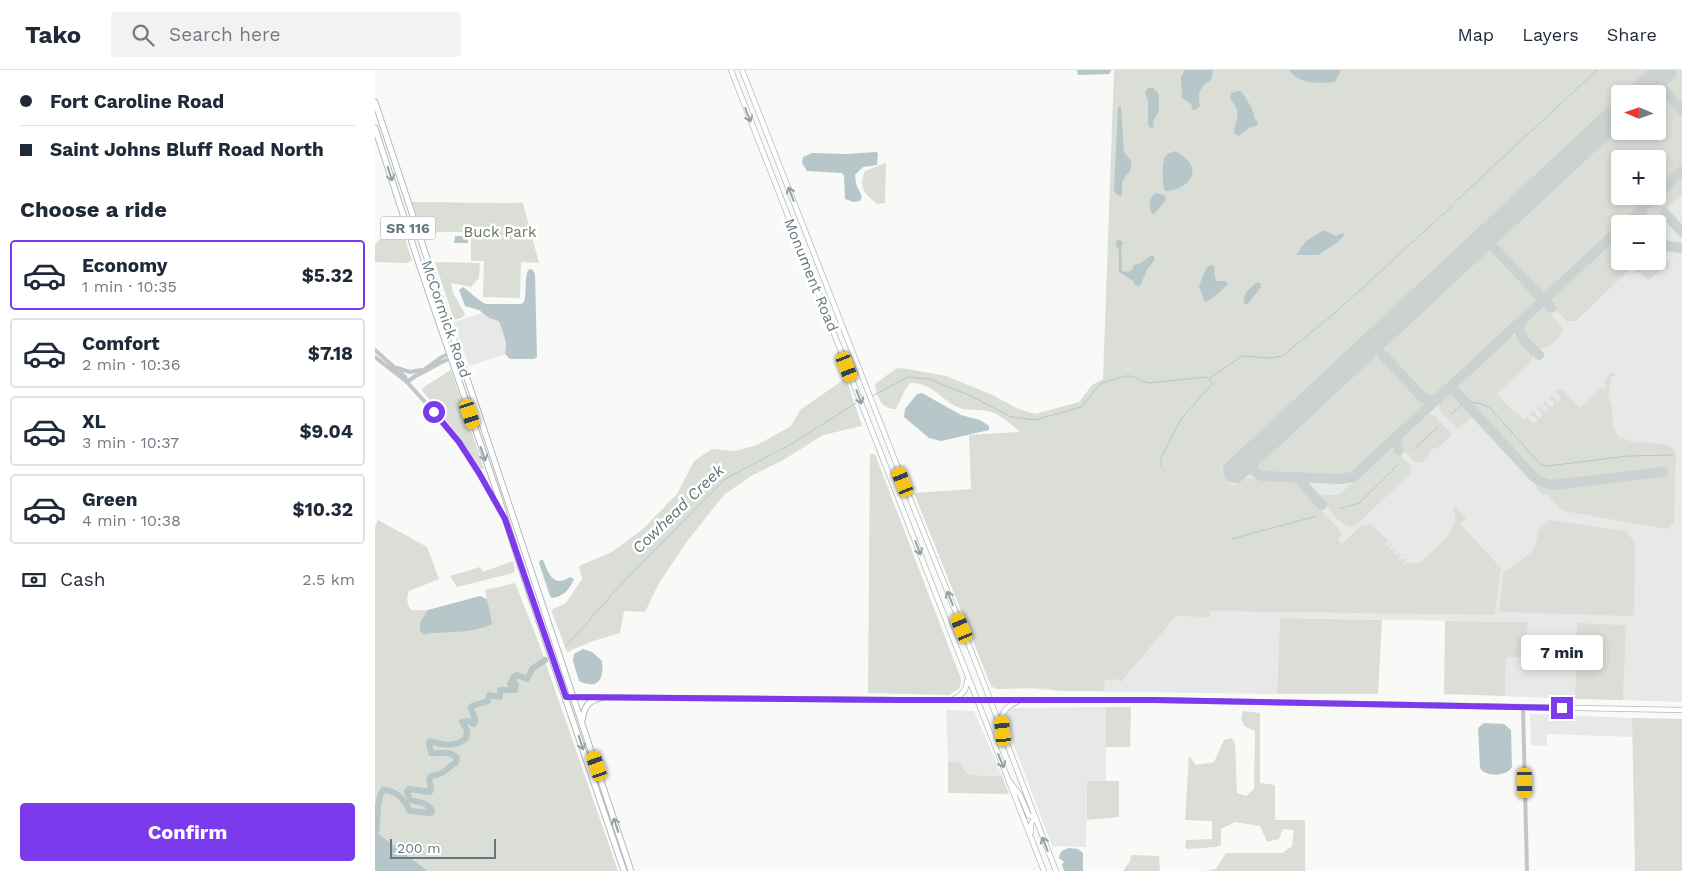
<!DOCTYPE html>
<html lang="en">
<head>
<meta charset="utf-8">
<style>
  body { margin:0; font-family:"Work Sans",sans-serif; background:#f2f2f3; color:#1f2937; height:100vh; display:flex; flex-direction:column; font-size:19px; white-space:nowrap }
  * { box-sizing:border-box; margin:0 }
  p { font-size:16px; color:#747a83 }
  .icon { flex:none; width:28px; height:28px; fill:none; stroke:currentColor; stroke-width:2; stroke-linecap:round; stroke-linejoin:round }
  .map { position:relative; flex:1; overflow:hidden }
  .drawer { display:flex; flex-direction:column; background:#fff; width:375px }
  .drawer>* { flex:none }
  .hud { display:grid; align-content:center; height:110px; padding:0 20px; background:#fff }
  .needle { width:32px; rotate:272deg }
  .fabs { position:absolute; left:1236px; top:15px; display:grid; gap:10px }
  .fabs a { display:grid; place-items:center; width:55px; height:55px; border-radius:5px; background:#fff; box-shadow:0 2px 8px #0003; font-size:25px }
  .scale { position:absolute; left:15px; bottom:12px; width:106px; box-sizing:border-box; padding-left:5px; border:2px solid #657981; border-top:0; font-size:14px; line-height:18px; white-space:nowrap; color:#657981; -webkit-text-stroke:4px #fff; paint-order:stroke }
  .end { position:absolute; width:22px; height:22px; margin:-11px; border:6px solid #7c3aed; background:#fff; box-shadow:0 0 0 2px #fff }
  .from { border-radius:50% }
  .bubble { position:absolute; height:35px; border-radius:5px; background:#fff; box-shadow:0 2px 8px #0003; font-size:16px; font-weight:700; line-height:35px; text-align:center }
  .car { position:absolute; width:15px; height:30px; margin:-15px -8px; border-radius:6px; box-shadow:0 0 4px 1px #0007; background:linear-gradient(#f5c518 24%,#345 0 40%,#f5c518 0 76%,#345 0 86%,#f5c518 0) }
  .hud b { display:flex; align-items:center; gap:18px; height:48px; font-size:19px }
  .hud b+b { border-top:1px solid #e0e1e3 }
  .hud i { width:12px; height:12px; background:#1f2937 }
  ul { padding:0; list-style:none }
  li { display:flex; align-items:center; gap:15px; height:70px; margin:0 10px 8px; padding:0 10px; border:2px solid #e0e1e3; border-radius:5px }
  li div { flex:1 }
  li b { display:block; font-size:19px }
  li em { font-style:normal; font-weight:700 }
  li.on { border-color:#7c3aed }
  li>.icon { width:45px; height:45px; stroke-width:1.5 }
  h2 { padding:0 20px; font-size:22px; line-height:60px }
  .pay { display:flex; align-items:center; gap:12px; height:55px; padding:0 20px; font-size:19px }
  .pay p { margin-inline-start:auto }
  .action { display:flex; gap:10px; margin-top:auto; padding:10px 20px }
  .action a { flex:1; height:58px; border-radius:5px; background:#7c3aed; color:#fff; font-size:20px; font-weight:700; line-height:58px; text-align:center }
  header { display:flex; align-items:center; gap:30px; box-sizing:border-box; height:70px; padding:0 25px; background:#fff; border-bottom:1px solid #e0e1e3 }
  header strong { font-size:24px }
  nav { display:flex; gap:28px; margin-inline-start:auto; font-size:18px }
  .search { width:350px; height:45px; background:#f2f2f3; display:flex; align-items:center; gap:12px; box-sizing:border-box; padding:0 18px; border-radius:5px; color:#747a83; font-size:19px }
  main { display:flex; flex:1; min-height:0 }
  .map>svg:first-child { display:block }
</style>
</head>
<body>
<header>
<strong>Tako</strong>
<div class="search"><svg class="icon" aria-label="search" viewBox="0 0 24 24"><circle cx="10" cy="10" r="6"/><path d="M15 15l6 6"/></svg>Search here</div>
<nav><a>Map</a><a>Layers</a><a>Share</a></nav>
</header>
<main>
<section class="drawer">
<div class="hud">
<b><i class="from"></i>Fort Caroline Road</b>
<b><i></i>Saint Johns Bluff Road North</b>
</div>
<h2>Choose a ride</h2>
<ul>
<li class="on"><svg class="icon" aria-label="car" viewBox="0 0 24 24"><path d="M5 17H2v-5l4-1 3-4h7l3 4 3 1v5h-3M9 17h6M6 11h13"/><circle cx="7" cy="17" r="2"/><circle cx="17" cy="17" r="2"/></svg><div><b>Economy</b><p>1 min · 10:35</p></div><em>$5.32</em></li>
<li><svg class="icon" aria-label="car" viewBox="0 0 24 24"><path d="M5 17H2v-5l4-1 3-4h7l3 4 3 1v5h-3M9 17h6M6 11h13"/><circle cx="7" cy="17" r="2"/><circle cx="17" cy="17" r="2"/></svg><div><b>Comfort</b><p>2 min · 10:36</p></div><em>$7.18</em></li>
<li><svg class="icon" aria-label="car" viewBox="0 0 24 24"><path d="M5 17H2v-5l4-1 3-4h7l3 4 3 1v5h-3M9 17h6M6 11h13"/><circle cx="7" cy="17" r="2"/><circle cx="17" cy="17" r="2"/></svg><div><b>XL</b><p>3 min · 10:37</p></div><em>$9.04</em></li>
<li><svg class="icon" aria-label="car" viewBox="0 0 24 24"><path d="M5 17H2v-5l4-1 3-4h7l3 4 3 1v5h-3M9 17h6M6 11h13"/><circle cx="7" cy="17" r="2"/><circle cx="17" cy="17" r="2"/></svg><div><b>Green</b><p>4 min · 10:38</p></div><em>$10.32</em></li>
</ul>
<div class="pay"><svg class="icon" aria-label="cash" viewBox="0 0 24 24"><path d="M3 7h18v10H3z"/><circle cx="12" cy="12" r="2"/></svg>Cash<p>2.5 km</p></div>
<div class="action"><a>Confirm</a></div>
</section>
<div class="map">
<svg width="1307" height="801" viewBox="0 0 1307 801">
  <rect width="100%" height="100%" fill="#f9f9f7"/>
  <!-- built -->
  <path fill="#e7e9e8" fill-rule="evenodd" d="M1021,0H1307V632L1248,630L1250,555L1202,554L1200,629L1130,626L1131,588L1151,587L1153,552L905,548L902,624L687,621L659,619ZM1245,24H1282V61H1245ZM1245,89H1282V126H1245ZM1245,154H1282V191H1245Z
    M107,243L114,248L122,251L126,256L131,274L130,284L94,296L79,252Z
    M731,637V711L712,712L711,777L677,776L630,651L631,644L634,639L637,638Z
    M571,640L599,641L627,706L594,705L583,692L573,691Z
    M1155,644L1257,648V667L1172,664V676L1156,675Z"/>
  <!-- green -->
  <path fill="#daded6" d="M739,0H1275L1250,24H1245V28L845,402L858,416L868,408L918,411L964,459L966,465L963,470L967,474L987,455L996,454L1013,471L1010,473L1012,476L1015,473L1017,475L1014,478L1016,480L1020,478L1022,480L1019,483L1021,485L1024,483L1026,485L1024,488L1025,490L1028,488L1031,490L1028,493L1030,495L1033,492L1039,494L1044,493C1059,478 1088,462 1078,438L1079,436L1091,448L1085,454L1126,498L1120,545L835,541V547L801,546L746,612L740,608L737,611L730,609L729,621H687L669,618L621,619L616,616L539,423L596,419L594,365L645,362C637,355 626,345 616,342C607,339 597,341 588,339C567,333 560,313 536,313L531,318L521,339C508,340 501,327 500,314L522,298L533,299L571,306L618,325L641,338L660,344L704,332L717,315L728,309Z
    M1305,0H1307V36C1301,30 1291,22 1291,13Z
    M1282,22L1288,23L1307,44V97L1288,115L1283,109L1282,89H1270L1268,87L1266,89L1262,87L1261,89H1245V126H1276L1174,221L1166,223L1126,181L1124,177L1123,170L1245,56V61H1282V24H1280Z
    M511,93L510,133L502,134C490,124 483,118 490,101Z
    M1307,107V124L1277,151L1272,150L1269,144L1272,138Z
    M37,132L148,133L164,193L146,192L145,228L108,227L109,191H96V162H47Z
    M28,162L37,191L31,193L0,192V174L5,169Z
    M1245,164V191H1282L1283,187L1287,192H1294L1293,199H1286L1273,211L1265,202L1263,204L1257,197L1201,251H1192C1185,244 1174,236 1177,226Z
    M1114,180L1121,183L1160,225L1161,228L1160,234L1063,325L1059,327H1053L1014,286L1011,279L1012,274L1111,181Z
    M60,192L105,193L104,208L96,217L76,213L78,223L90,244L87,248L79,250Z
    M1167,238L1173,240L1188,259C1185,268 1174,279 1164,279L1148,263L1146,260L1149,252Z
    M1136,266C1143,266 1155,277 1157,285C1158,288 1157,290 1155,293L1122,324L1141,344L1143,343L1148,349L1153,347L1156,352L1159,353L1162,351L1160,346L1158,347L1156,345L1157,341L1160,342L1162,347L1165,348L1167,346L1165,340L1164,341L1162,340L1163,336L1167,338L1166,339L1171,342L1173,340V337L1168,334L1169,331L1173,333L1172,334L1177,337L1179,335V331L1174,329L1175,325L1179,327L1178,328L1183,331L1185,329V326L1180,323L1181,319H1187L1205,338L1227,317L1230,318L1232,315L1229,313L1236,301L1241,306H1236L1233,329L1237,334L1238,358L1244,367L1258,372L1291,374L1301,381L1299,452L1292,459L1188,441L1171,424L1168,425L1160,417H1178L1288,404V399L1209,409L1163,412L1158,410L1148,400L1154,394L1128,367V364L1124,365L1103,342L1083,359L1066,342L1063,335L1065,331Z
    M998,286L1006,287L1046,331L1047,337L1039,347L979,403L975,405L886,403L883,399V394Z
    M76,300L109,399H106L86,369L46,319Z
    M471,308L487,356L448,365L410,389L376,406L349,425L313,470L284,513L270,542L249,541L245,563L218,571L192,582L176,540L191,533L207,509L204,496L237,482L268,459L302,424L319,391L337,379L360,381L382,375L416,356L425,340Z
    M1053,343L1060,346L1076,364V366L1061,379L1059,378L1054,382L1056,384L1048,392L1041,393L1025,377L1024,371Z
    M1015,379C1024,381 1030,390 1035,396L1036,403L980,456C966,459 955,440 947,431V426L949,425H964Z
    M495,384H500L586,609L585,618L574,625L493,623Z
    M3,450L52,477L64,509L34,521C31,529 32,533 36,540H53L45,552L49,564L111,557L115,542L110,520L140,513L163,571L243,801H53L0,761V457Z
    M1174,450L1250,461L1260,472L1259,544L1256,546L1126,542L1124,540L1128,503L1158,481L1162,469L1163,461Z
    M138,491L140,501L138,503L82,517L75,506L105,497L108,502Z
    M905,548L1007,550L1003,624H902Z
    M1070,551L1153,552L1151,587L1131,588L1130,626L1069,624Z
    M1202,553L1251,555L1248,630L1200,629Z
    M731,637H756L755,677H731Z
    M868,641L885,643V713L900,715V750H930V801H829L841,799L851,783H908L917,776L919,760L908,759L904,769L892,772L885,756L860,752L846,759V775L841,777L812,779L810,777L811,770L837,769V751L810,750L814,686L821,695L839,692L849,670L857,668L860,673L862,723L871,726L879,719L880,661L869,656L866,648Z
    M1257,648L1307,649V801H1260Z
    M573,691L583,692L594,705L627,706L634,724L573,723Z
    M712,711H744V747L712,750Z
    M756,785L784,786L785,801H748L755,791Z"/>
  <!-- water -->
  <path fill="#b7c6c8" d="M702,0H736V1L734,4L703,5Z
    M810,0H838L836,10C825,16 822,24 825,36L818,41L816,34L807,28L806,7Z
    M914,0H966L960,12C944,13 924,15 914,0Z
    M773,18H778L784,24V41L778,52L779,57L776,58L773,56V31L770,22Z
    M863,21H866L877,38L879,47L883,53L881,56L876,57L863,66L859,63C861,45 868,45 855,28L856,23Z
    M745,36L746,37L749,82L757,92L755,101L749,108L747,113V125L745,126L741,124L739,120L743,38Z
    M801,81C806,85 813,89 816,95C823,110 803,122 790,121C787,114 787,94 790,87C793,83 798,82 801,81Z
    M501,82L503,83L502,95L488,97L480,105L481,114L487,127L485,131L479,132L470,129L469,106L467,103L432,101L427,93L428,87L437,83L471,84Z
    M781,123L789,125L791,130L779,144L776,143C774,134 773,129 781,123Z
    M949,160L961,166L968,163L969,165L963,172L943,185H921L931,171Z
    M80,166H93V173H79Z
    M742,169L748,172L746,180L747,201L753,202L757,200L759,195C768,194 770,188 778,185L780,189L772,200L765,216L760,215L758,211L744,202V180L741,175Z
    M835,195L839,196L840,208L842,211H850L853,214C847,220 838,229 830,232L824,216L831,199Z
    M157,199L160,204L162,287L159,289H135L130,284L131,273L126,256L123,251L114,248L104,240L90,236L84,220L88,217C95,222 105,232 111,234H146L149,232C152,222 149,210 153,200Z
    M881,213H885L886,217L872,235L869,233C867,224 874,219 881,213Z
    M547,323L586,345L605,350L614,356V360L566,371L554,368L529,347L530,339L542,324Z
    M165,490H168C174,504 178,518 195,507L199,509C195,519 188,527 177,528L175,526L164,493Z
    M105,526L112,529L115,542L117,554C100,563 69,562 49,564L45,561V552L53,540Z
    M208,579L217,582L227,591C229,609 224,620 204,611L198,591L199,584Z
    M1109,653L1129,654L1136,660L1137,697C1132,707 1110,707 1105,698L1103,658Z
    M0,761L53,801H0Z
    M694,778L703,779L708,783V801H689L687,794L689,792L684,788C685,781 688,780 694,778Z"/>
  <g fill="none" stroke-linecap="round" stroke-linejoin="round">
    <!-- stream -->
    <path stroke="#b7c6c8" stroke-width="1" d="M1081,131L1222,0
      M835,308L867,286L896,288L907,286L960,243L1077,136
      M499,325L533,307L554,309L594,325L636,347L660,350L706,337L726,313L750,306H756L773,313L832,307L835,309L837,314L806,349L786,388V396L789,401
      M1095,332L1107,334L1115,338L1166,395L1172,396L1253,386L1298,385
      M1076,344L1086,335
      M1039,379L1063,357
      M964,439L984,433L1023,395
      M856,469L942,446
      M190,577L252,508L350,409L420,372L481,333"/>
    <!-- river -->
    <path stroke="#b7c6c8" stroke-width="6" d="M0,768C4,753 0,733 8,720C22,720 29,730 35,741L56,743L57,741C52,731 44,733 35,730L32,722L34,719L55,722L56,717L54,710L56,706C66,706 73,698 81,692L82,688C75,680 65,684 56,683L54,673L55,671C68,675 80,678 91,668L92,660L87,652L94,651L98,654L100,653V648L96,639L97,636L113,631L114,625L125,627V620H140L141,615H136L135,613L139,610L138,608L142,605L152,609L157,599L170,590"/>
    <!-- taxiway -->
    <path stroke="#ccd1d2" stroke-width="10" d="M1279,10L1307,40
      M1282,124L1307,101
      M1269,137L1266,144L1270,154
      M1290,143L1307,162
      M1251,154L1280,126
      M1282,167L1292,176L1307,178
      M1110,168L1176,238
      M1146,252C1139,265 1155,276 1164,285
      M997,273L1048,328L1054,331L1063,329
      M1076,317L1158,406L1166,412L1177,415L1288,402
      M1023,366L1021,374L1024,380
      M878,384C876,394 876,402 887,406L964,409L978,407L1245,159
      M918,407L923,409L947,435"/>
    <!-- runway -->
    <path stroke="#ccd1d2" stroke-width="24" d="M1265,24L1290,0
      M860,401L1245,42"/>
    <!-- secondary casing -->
    <g stroke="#b3babd" stroke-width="6">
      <path id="secondary" d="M356,0L669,801
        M367,0L534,426L594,575L681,801
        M191,627L523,630H779L1307,640
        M579,629C587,625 592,620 592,611
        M627,655C625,640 633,636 645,630
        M635,712L645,725L654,746L660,747
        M656,762V754L660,747"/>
    </g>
    <!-- primary casing -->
    <g stroke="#b4babd" stroke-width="7">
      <path id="primary" d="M0,32C84,289 172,544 256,801
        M0,58L45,197L123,425L145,495L249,801
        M207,650C209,638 213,630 226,628"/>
    </g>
    <!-- tertiary -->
    <path stroke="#c0c6c9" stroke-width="4" d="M0,280L30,307L32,312
      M0,287L32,312L67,351L84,372L104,403L128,445
      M22,298L35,302L46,300
      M43,305L65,293L83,285
      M32,312L67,287L81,280
      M1148,637L1152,801"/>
    <!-- secondary -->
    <use href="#secondary" stroke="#fff" stroke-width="4.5"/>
    <!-- primary -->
    <use href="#primary" stroke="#fff" stroke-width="5"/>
  </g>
  <!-- one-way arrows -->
  <defs><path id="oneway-shaft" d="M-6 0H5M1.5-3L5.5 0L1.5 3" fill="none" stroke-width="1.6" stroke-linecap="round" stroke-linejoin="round" transform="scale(1.25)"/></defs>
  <g stroke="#93a1a7">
    <use href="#oneway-shaft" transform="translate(373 45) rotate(69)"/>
    <use href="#oneway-shaft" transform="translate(15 104) rotate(72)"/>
    <use href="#oneway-shaft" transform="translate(416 124) rotate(-111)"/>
    <use href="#oneway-shaft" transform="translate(484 327) rotate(69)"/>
    <use href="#oneway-shaft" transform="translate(108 384) rotate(71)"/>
    <use href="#oneway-shaft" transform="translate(543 478) rotate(69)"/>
    <use href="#oneway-shaft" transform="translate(575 528) rotate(-112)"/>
    <use href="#oneway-shaft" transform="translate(206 673) rotate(72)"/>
    <use href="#oneway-shaft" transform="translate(626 691) rotate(68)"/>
    <use href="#oneway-shaft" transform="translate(241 755) rotate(-108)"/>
    <use href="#oneway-shaft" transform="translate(670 774) rotate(-111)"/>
  </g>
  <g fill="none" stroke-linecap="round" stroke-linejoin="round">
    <!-- route -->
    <path stroke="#7c3aed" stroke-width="6" d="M59,342L84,372L104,403L130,449L191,627L523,630H779L1187,638"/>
  </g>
  <g text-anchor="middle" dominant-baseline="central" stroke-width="5" stroke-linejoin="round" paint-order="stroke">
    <!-- shield labels -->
    <rect fill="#fff" stroke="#93a1a7" stroke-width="1" x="5.5" y="146.5" width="55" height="23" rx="4"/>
    <g font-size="14" font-weight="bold" fill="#657981">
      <text x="33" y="158">SR 116</text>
    </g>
    <!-- park labels -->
    <g font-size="15" fill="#6a7964" stroke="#fff">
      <text x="125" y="162">Buck Park</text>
    </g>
    <!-- street labels -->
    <g font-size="15" fill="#657981" stroke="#fff">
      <text transform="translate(436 205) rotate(68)">Monument Road</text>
      <text transform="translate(71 249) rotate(71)">McCormick Road</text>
    </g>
    <!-- water labels -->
    <g font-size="16" font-style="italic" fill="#60777b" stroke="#fff">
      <text transform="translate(303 439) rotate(-44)">Cowhead Creek</text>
    </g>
  </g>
</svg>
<div class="fabs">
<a><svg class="needle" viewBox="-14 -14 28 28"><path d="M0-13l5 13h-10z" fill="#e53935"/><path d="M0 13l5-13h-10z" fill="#747a83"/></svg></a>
<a>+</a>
<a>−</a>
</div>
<div class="scale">200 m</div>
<i class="end from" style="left:59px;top:342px"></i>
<i class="end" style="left:1187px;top:638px"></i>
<div class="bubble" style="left:1146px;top:565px;width:82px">7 min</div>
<i class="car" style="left:472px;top:297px;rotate:159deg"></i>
<i class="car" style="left:95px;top:344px;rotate:162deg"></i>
<i class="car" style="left:528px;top:412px;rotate:339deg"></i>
<i class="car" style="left:587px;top:558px;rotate:337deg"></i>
<i class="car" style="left:628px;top:661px;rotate:354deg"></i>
<i class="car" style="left:222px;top:696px;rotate:341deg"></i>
<i class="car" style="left:1150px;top:713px;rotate:179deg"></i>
</div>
</main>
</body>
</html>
